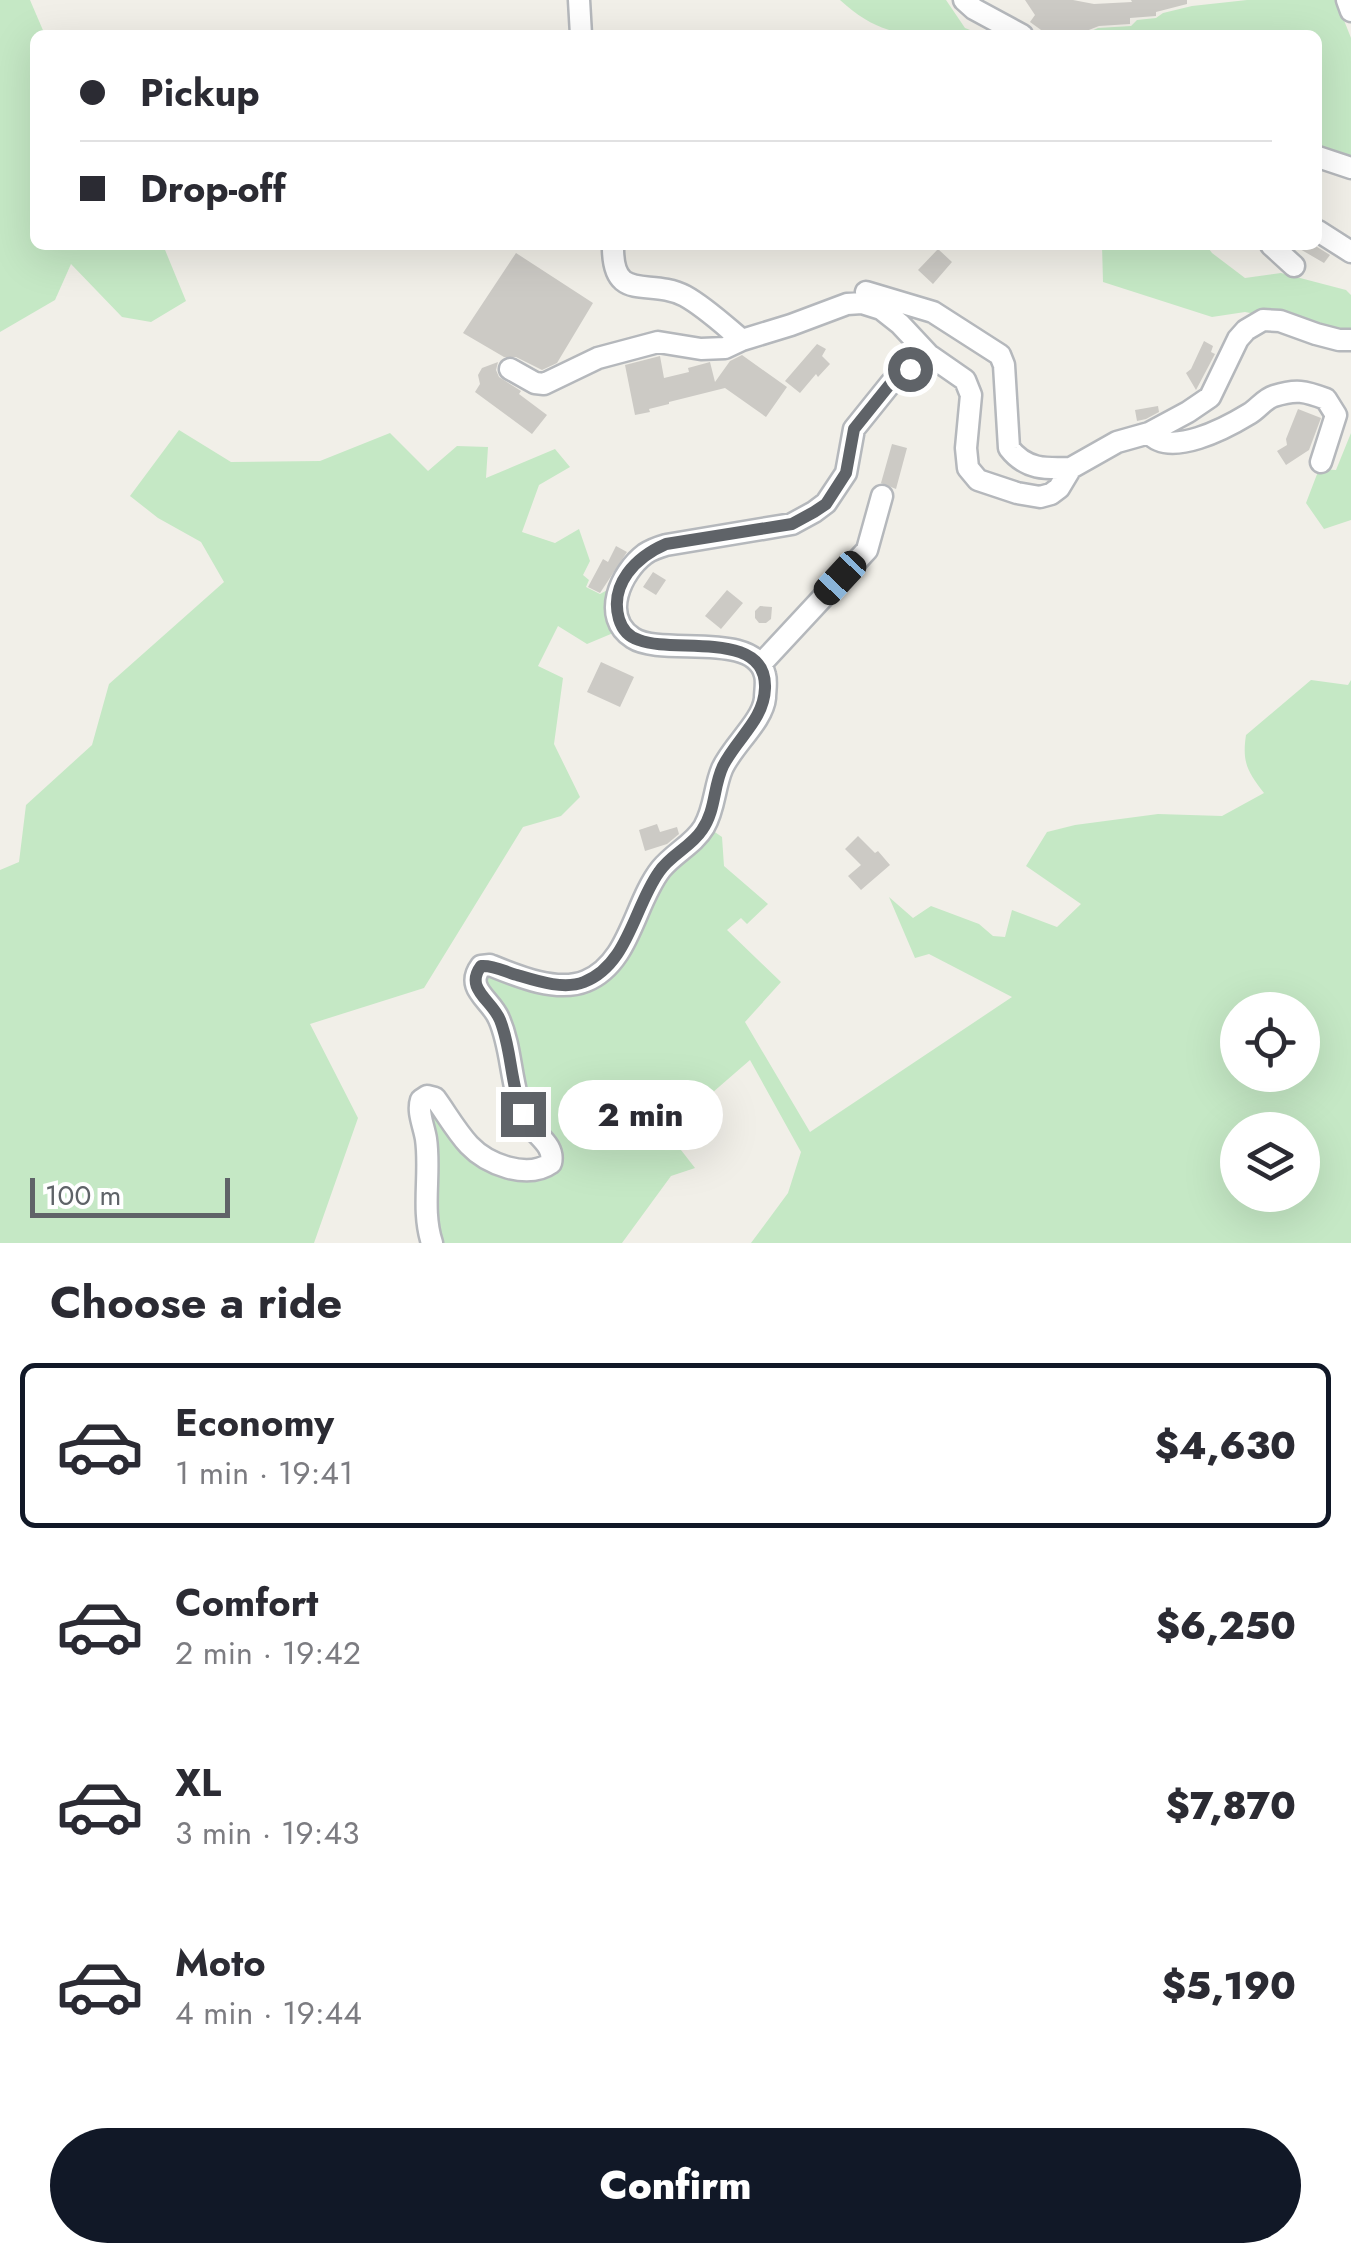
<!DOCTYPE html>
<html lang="en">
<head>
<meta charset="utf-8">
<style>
  body { margin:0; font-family:Jost,sans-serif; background:#f7f7f7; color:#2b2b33; height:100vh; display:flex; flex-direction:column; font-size:38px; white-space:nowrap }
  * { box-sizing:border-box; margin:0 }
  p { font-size:32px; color:#7c7c81 }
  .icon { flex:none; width:55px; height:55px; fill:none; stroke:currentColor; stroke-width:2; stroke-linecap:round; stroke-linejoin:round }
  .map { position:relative; height:1243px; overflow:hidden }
  .panel { display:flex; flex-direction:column; background:#fff; flex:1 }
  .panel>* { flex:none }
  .top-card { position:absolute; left:30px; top:30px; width:1292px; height:220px; border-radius:15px; box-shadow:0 10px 40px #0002; display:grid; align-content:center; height:220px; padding:0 50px; background:#fff }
  .buttons { position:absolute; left:1220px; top:992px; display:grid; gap:20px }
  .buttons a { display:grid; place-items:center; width:100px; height:100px; border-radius:50%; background:#fff; box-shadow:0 10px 40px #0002; font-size:50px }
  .scale { position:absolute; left:30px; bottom:25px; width:200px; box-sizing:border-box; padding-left:10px; border:5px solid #5f6368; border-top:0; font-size:28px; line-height:35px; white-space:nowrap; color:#5f6368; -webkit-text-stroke:8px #fff; paint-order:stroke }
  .end { position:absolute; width:45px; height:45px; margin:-22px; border:12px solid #5f6368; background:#fff; box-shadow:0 0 0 5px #fff }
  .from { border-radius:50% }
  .bubble { position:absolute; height:70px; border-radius:35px; background:#fff; box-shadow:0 10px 40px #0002; font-size:32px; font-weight:800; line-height:70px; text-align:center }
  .car { position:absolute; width:30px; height:60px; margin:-30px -15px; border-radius:12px; box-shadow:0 0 8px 2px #0007; background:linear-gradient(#222 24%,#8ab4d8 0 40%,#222 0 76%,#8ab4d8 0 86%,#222 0) }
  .top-card b { display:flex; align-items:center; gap:35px; height:95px; font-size:38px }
  .top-card b+b { border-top:2px solid #e1e1e2 }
  .top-card i { width:25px; height:25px; background:#2b2b33 }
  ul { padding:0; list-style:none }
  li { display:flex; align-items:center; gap:30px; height:165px; margin:0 20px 15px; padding:0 30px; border:5px solid transparent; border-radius:15px }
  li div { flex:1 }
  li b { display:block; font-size:38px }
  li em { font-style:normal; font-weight:800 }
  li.current { border-color:#111827 }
  li>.icon { width:90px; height:90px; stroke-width:1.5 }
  h2 { padding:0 50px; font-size:45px; line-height:120px }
  .action { display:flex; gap:20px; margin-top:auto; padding:20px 50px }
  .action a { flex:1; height:115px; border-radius:60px; background:#111827; color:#fff; font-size:40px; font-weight:800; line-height:115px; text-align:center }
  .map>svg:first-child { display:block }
</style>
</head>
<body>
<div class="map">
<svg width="1351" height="1243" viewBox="0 0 1351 1243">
  <rect width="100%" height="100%" fill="#f1efe8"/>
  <!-- green -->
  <path fill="#c5e8c5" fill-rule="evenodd" d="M0,0H30L45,35H35V245H163L186,301L151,322L122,317L71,264L55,300L0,332Z
    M840,0H946L965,28L983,35C922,35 888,44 840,0Z
    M1247,0H1336L1351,38V159L1318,148V35H1082L1098,28L1131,26L1137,20L1156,18L1163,13L1192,6Z
    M1102,245H1206L1212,253L1245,278L1281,273L1346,290L1351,295V333L1245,312L1212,317L1103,282Z
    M179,430L231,462L320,461L390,433L428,471L457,446L488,447L486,478L555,449L570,467L539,485L522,532L555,543L579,529L590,561L583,575L589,580L586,587L600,594L613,587L618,631L587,644L558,626L538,666L563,678L554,744L580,797L561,816L523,827L424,988L310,1024L358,1118L314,1243H0V870L19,862L26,805L92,745L109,684L224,582L201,542L158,518L130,496Z
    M1351,433V520L1324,529L1306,503L1319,469L1336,470Z
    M1311,680L1348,685L1351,680V1243H751L788,1193L801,1152L750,1060L667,1132L695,1168L671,1176L622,1243H437L428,1101L465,1147L548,1171L539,1131L482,990L484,971L589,985L663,874L709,828L722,837L724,866L768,904L747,924L741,918L727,930L781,982L745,1022L810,1132L1012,997L929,954L915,958L889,897L913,918L931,906L979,924L993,936L1005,937L1012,910L1057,927L1081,904L1026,866L1047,832L1075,825L1158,814L1222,816L1264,793C1247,771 1242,762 1246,735ZM1238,1010H1302V1075H1238ZM1238,1130H1302V1195H1238Z"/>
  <!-- building -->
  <path fill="#cccac5" d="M1025,0H1073L1094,4L1132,2L1131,0H1187V4L1156,12V16L1130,18V24L1099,26L1076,35H1048L1030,22L1035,15Z
    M1293,245H1314L1330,255L1324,263Z
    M938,249L952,262L933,284L918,270Z
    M516,253L593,303L557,363L542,370L516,357H504L463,333Z
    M1204,341L1213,346L1211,352L1215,354L1196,390L1186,373L1191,369Z
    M817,344L826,349L822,356L830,364L818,377L816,374L800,393L785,381Z
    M742,355L787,387L766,417L725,388L669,402V404L649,409L650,412L635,415L625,365L660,356L664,378L689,372L688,368L710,362L715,382L730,361Z
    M498,362L496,370L499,377L521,391L519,394L547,415L532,434L475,392L480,384L478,375L482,368Z
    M1158,406L1159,412L1146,419L1137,421L1135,410Z
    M1298,409L1321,418L1309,450L1286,465L1277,451L1287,445L1286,439Z
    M892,444L907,448L896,489L881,483Z
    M616,546L627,552L600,593L588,587L603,559L608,562Z
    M653,572L666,580L656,595L643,587Z
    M727,590L743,603L721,629L705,616Z
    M760,606L772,607L771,619L766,623H759L755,618V611Z
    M601,662L634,677L620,707L587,692Z
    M657,824L660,832L677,827L679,834L667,844L645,851L639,830Z
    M858,836L875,853L878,851L890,865L861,890L848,876L861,865L845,849Z"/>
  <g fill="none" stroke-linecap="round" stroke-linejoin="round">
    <!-- minor casing -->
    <g stroke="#b5b8bc" stroke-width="25">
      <path id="minor" d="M579,0L581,35
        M964,0L974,9L1022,35
        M1347,0L1351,11
        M1318,157L1351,168
        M1318,231L1351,252
        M613,245C612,305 649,277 685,296C705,307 724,325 742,340L791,325L847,304L862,303L881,309L900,324L929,355L965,380L971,395L966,448L968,468L978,480L1017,493L1040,497L1051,494L1059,488L1071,468L1117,442L1149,433L1188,412L1210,397L1238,339L1246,330L1263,320L1280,321L1316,334L1339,340H1351
        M1271,245L1294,266
        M866,292L933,312L1000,355L1004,365L1009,448C1026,470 1046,469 1071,468
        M510,369L535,383L544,384L598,358L658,342L701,349L725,348L742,340
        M1149,433C1170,458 1226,428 1249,414C1258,409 1264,399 1274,396C1296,389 1305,391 1326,399L1336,415L1321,462
        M761,664L867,550L882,496
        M432,1243C421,1210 431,1173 426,1139C424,1126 417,1112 421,1100L427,1096L435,1098C446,1113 456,1131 469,1145C487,1164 527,1180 551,1163C555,1146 538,1137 529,1124C509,1092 514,1053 499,1019C491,999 464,989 481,966L490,965C517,976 557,993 586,981C630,963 634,903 661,869C674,853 694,844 704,827C715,808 714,788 722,769C732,746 763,721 765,698C765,691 767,682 765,675C755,630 662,657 633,638C600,617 621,572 645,554C651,550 659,547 666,545L792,524L814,512L826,503L846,473L854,429L891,383L929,355"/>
    </g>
    <!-- minor -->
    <use href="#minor" stroke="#fff" stroke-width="20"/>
  </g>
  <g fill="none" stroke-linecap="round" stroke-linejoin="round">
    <!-- route -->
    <path stroke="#5f6368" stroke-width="12" d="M523,1114C510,1084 512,1050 500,1020C492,1000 464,989 481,966C495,965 505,972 517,975C537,981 564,990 584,982C628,965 634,907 659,872C670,855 691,847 702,830C716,810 713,787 723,766C737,738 764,720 765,688C767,629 674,654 639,640C629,637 622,629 619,619C609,584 636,557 666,544L792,524L814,512L826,504L846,473L854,429L891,383L910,369"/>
  </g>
</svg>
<div class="buttons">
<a><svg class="icon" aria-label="locate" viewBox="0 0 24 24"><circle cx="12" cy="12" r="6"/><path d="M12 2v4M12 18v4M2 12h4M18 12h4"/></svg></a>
<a><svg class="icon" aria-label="layers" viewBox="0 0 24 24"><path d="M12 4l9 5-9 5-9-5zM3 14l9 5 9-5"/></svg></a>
</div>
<div class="scale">100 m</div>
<i class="end from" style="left:910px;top:369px"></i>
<i class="end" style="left:523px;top:1114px"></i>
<div class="bubble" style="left:558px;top:1080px;width:165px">2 min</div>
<i class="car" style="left:840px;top:578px;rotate:223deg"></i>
<div class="top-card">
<b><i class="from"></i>Pickup</b>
<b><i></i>Drop-off</b>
</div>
</div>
<section class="panel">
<h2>Choose a ride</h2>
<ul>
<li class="current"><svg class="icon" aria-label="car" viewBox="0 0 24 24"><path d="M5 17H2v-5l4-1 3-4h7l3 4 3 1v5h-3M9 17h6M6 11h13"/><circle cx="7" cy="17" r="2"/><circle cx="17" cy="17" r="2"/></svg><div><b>Economy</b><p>1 min · 19:41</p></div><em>$4,630</em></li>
<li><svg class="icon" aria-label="car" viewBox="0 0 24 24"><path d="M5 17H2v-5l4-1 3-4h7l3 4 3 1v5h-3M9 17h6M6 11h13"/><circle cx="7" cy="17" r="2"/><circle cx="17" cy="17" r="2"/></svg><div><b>Comfort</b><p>2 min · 19:42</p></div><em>$6,250</em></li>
<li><svg class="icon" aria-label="car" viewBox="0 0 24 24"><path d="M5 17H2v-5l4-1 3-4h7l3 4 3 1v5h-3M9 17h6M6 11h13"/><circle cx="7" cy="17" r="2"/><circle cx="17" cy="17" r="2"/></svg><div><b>XL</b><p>3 min · 19:43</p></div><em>$7,870</em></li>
<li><svg class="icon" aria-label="car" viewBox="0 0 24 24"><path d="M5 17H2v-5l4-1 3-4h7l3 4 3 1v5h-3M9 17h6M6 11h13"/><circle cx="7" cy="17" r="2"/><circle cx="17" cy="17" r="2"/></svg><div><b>Moto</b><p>4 min · 19:44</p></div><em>$5,190</em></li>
</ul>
<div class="action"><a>Confirm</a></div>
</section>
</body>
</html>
